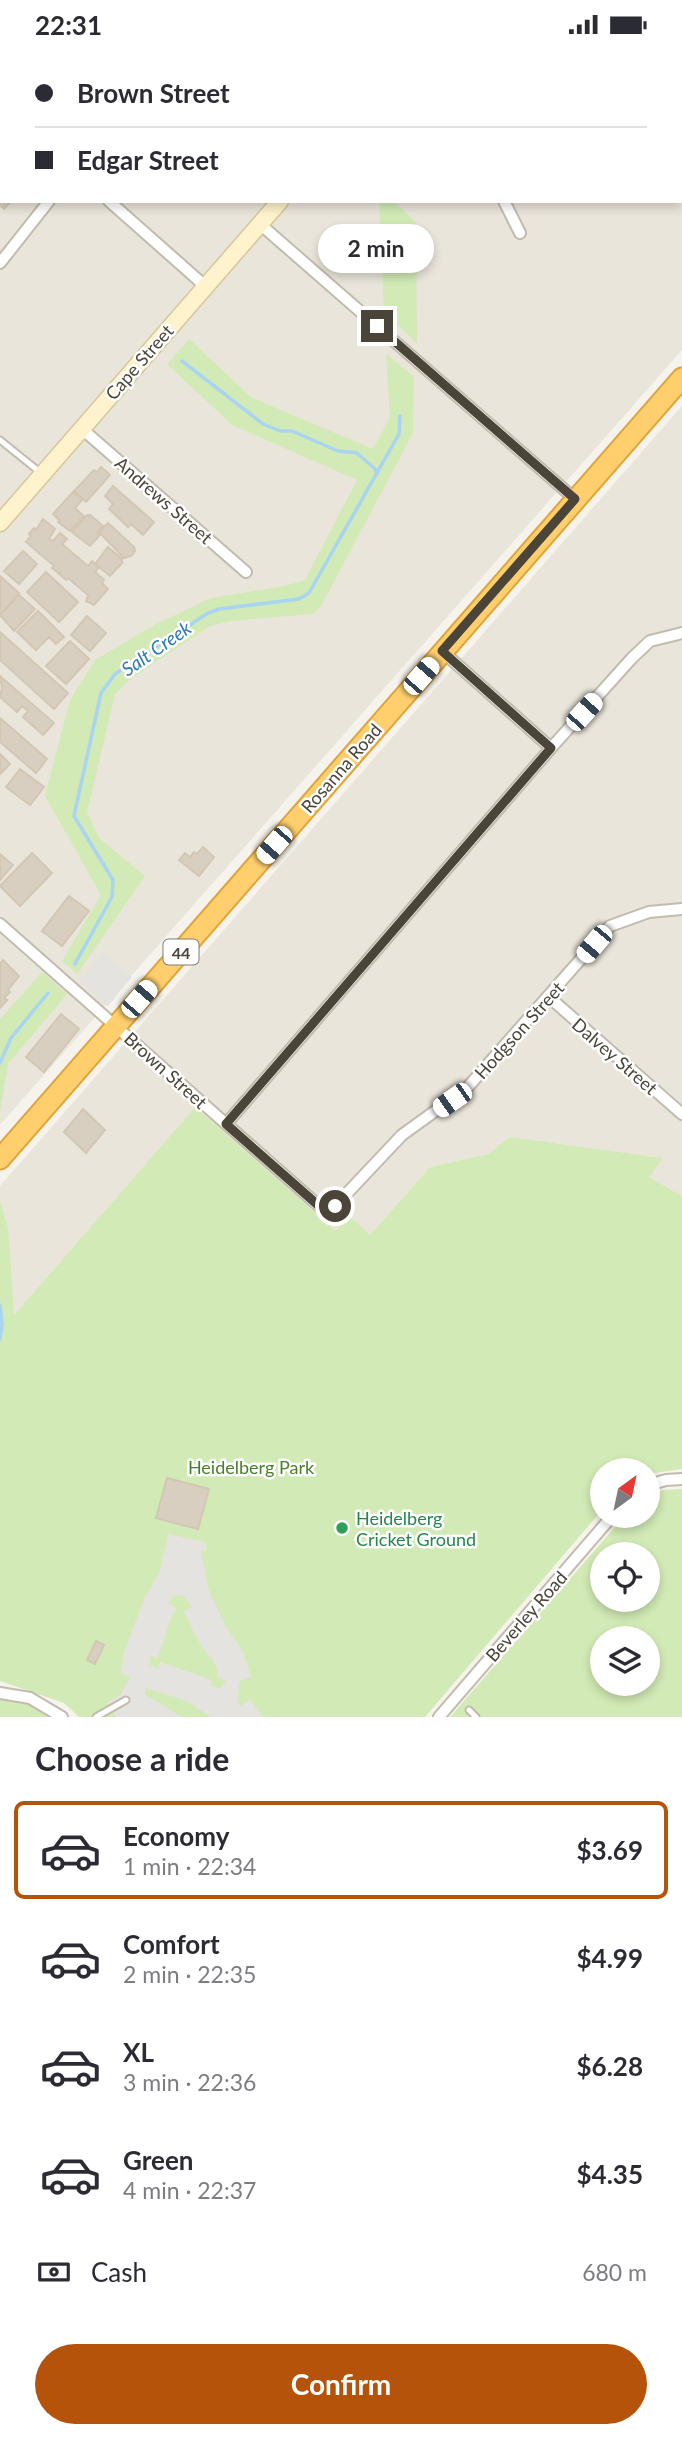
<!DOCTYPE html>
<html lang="en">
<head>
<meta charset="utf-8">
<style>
  body { margin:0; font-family:Lato,sans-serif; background:#f2f2f3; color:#2b2b33; height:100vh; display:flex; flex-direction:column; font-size:26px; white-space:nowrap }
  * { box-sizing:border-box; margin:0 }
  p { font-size:23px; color:#7c7c81 }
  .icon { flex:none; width:38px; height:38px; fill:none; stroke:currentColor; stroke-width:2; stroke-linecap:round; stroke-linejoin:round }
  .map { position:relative; height:1668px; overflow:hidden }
  .side { display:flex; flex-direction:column; background:#fff; flex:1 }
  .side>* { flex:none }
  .banner { position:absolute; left:0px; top:0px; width:682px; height:154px; box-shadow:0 4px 10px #0003; display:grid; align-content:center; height:154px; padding:0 35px; background:#fff }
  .needle { width:46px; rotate:33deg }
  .tools { position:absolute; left:590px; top:1409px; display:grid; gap:14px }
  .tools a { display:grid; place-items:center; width:70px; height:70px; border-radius:50%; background:#fff; box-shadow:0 4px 10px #0003; font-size:35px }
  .end { position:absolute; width:32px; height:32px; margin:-16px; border:9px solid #4b4439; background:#fff; box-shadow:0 0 0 4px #fff }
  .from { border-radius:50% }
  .bubble { position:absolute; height:49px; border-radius:24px; background:#fff; box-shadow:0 4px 10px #0003; font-size:23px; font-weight:700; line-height:49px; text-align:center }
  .car { position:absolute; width:21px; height:42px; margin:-21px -10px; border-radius:9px; box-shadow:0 0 5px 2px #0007; background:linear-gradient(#fff 24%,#345 0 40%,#fff 0 76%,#345 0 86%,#fff 0) }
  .banner b { display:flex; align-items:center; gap:24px; height:66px; font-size:26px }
  .banner b+b { border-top:2px solid #e1e1e2 }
  .banner i { width:18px; height:18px; background:#2b2b33 }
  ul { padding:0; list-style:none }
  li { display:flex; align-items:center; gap:21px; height:98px; margin:0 14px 10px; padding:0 21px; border:4px solid transparent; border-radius:10px }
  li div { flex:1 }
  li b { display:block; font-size:26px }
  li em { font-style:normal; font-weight:700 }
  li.active { border-color:#b45309 }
  li>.icon { width:63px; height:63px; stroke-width:1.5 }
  h2 { padding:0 35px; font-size:32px; line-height:84px }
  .pay { display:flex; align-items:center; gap:18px; height:77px; padding:0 35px; font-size:26px }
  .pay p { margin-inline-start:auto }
  .primary-button { display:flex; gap:14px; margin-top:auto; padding:14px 35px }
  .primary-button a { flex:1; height:80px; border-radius:42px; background:#b45309; color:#fff; font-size:28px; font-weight:700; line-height:80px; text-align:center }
  .status { display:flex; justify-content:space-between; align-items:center; height:49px; padding:0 35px; background:#fff; direction:ltr }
  .status svg { height:19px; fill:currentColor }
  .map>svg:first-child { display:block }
</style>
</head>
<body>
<div class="status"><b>22:31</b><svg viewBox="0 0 49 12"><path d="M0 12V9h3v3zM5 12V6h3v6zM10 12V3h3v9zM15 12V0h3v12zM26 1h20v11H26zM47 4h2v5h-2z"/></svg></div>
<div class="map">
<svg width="682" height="1668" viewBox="0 0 682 1668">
  <rect width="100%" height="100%" fill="#f6f3ec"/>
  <!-- residential -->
  <path fill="#eae5da" d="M64,0H682V301L0,1076V85L2,83V152H681V2H63Z
    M682,357V1147L648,1128L662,1109L510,1088L488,1105L430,1118L370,1186L336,1182L195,1058L0,1282V1137Z"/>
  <!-- green -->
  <path fill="#d2eab5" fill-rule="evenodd" d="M379,152H393L416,173L417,294L384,264Z
    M189,290L252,349L373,400L390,368L386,305L414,328L413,384L321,557L313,565L231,572L210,577L129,631L115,645L87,763L99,789L145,827L77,925L62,912L101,846L45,747L70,651L95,611L156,575L211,549L285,537L305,531L357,431L232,376L167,315Z
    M42,923L67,945L8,1015L0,1063V970Z
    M195,1058L336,1182L349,1167L370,1186L430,1118L488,1105L510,1088L663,1109L649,1128L682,1147V1420L648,1425V1421H602V1461L425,1668H79L64,1654L0,1632V1152L8,1179L14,1266Z
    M682,1440V1668H450L621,1471L625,1467L648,1466V1449L662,1441ZM602,1505H648V1550H602ZM602,1589H648V1634H602Z
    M0,1650L31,1656L52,1668H0Z"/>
  <!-- parking -->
  <path fill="#e5e3e0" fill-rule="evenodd" d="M103,904L132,928L108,957L79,932Z
    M168,1485L206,1493V1502H201L209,1542L226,1578L243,1602L251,1628L240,1632L237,1652L241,1657L250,1650L263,1668H211L187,1652L146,1639L144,1645L182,1668H117L106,1654L120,1646L131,1627L121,1625L124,1603L144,1550L160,1522ZM178,1546L184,1547L192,1558L184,1562L195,1586L206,1604L213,1611L218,1623L217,1628L226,1632L220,1639L210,1637L212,1631L160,1613L158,1620L150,1616V1606L158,1609L170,1571L176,1559L168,1554L172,1548Z"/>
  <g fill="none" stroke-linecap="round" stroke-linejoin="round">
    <!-- stream -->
    <path stroke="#a9d4f2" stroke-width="3.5" d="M182,312L263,375L280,382H292L338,402L357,404L375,420L377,425
      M75,915L112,848L113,831L74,767L101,644L115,625L208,564L219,560L299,550L309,544L399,385L400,367
      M0,1014L11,989L48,944
      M0,1256L2,1275L0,1290"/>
  </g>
  <!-- building -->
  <path fill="#d8cfc1" stroke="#d3c7b4" stroke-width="2" d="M2,127V152H11L4,160L0,156Z
    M101,418L110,426L86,453L74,442L94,421L97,423Z
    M113,437L154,473L143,486L131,475L128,478L109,460L113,455L105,447Z
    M73,443L82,451L75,459L84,467L70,482L58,473L60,472L53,465Z
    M87,466H90L103,477L97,484L100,486L90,497L72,483Z
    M43,470L55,480L49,490L53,492L60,484L67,490L62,495L88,517L92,512L99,518L95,523L104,531L102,534L108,540L94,556L86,552L88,546L68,529L66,531L59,525L61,523L58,524L52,519L54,517L26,493L31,487L29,485L34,479L36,481Z
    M108,474L134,498L135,502L131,507L124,509L99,483Z
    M108,498L122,510V514L110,527L95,515Z
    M23,502L37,515L19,535L4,522Z
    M46,523L78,553L59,573L27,543Z
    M0,527L19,544L0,566Z
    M19,546L35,560L14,582L0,566Z
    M38,562L64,588L56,595L49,588L36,601L17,583Z
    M87,567L106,584L90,602L71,586Z
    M0,583L68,644L54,660L0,611Z
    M70,592L89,610L66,635L46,617Z
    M0,627L54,674L43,686L23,668L28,662L22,657L17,663L0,648L2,639Z
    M0,669L47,710L36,724L0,693Z
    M0,705L10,715L0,725Z
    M20,720L44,738L30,756L6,738Z
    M203,798L214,808L199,827L179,811L185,804L190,808L194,803L197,805Z
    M32,804L52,824L20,857L0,837Z
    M0,805L13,816L0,831Z
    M69,847L89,862L62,897L42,882Z
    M3,911L19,927L8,941L10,943L4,949L7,951L0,959V915Z
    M61,965L79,980L44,1023L26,1008Z
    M83,1060L105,1081L86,1104L64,1083Z
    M167,1429L209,1440L198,1480L156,1469Z
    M96,1592L104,1596L95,1615L87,1611Z"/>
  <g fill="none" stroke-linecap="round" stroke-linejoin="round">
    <!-- lane casing -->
    <g stroke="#c2bbae" stroke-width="9">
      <path id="lane" d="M0,391L41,424
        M469,1661L476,1668
        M96,1668L126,1651"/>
    </g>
    <!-- street casing -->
    <g stroke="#c2bbae" stroke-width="14">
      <path id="street" d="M529,0L531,2
        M175,2L176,0
        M681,133L682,134
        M109,152L205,237
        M504,152L520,184
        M260,175L575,450
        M0,214L49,152
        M81,379L246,523
        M442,602L551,699
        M0,875L319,1157L329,1159L335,1157L402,1086L467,1039L610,877L649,863L682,860
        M549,948L682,1065
        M226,1075L551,699L632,609L650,592L682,584
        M648,1436L666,1431L682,1430
        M0,1644L30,1649L62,1668
        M439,1668L613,1466"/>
    </g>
    <!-- secondary casing -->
    <g stroke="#d6c79b" stroke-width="19">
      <path id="secondary" d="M410,2L412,0
        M0,474L280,152"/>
    </g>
    <!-- highway casing -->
    <g stroke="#e0a43c" stroke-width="23">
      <path id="highway" d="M0,1110L682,329"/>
    </g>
    <!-- lane -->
    <use href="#lane" stroke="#fff" stroke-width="5"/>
    <!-- street -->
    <use href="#street" stroke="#fff" stroke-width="10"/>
    <!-- secondary -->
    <use href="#secondary" stroke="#fff3cd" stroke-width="16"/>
    <!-- highway -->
    <use href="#highway" stroke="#ffcf6e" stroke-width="19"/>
    <!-- rail casing -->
    <g stroke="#9a9a9a" stroke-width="6">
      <path id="rail" d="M49,2L50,0
        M0,55L2,52"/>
    </g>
    <!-- rail -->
    <use href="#rail" stroke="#fff" stroke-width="3.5" stroke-dasharray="10" stroke-linecap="butt"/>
  </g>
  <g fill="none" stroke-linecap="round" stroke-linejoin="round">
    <!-- route -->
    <path stroke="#4b4439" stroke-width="9" d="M335,1157L329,1159L319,1157L226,1075L551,699L442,602L575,450L377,277"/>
  </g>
  <!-- markers -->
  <circle fill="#2e9e5b" stroke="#fff" stroke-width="2.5" cx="342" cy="1479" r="7"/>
  <g text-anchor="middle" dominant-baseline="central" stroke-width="5" stroke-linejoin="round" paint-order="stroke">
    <!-- shield labels -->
    <rect fill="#fff" stroke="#817c74" stroke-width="2" x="163.5" y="890.5" width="35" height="25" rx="5"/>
    <g font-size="16" font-weight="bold" fill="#4b4439">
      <text x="181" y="903">44</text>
    </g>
    <!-- street labels -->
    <g font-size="18" fill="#4b4439" stroke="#fff">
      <text transform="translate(139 313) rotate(-49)">Cape Street</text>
      <text transform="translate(164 451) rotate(41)">Andrews Street</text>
      <text transform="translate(341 719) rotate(-49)">Rosanna Road</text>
      <text transform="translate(519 981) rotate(-48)">Hodgson Street</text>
      <text transform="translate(615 1007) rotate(41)">Dalvey Street</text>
      <text transform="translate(166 1021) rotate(42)">Brown Street</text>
      <text transform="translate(526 1567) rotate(-49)">Beverley Road</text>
    </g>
    <!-- park labels -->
    <g font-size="18" fill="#4a7f2a" stroke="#fff">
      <text x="251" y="1418">Heidelberg Park</text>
    </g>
    <!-- leisure labels -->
    <g font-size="18" fill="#27864d" stroke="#fff" text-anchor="start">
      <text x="356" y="1469">Heidelberg<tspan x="356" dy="21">Cricket Ground</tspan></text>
    </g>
    <!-- water labels -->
    <g font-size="19" font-style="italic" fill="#2e7ab2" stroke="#fff">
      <text transform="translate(156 599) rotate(-35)">Salt Creek</text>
    </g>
  </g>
</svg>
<div class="tools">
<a><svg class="needle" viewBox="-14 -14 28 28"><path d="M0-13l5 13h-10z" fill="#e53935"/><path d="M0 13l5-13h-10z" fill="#7c7c81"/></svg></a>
<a><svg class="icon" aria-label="locate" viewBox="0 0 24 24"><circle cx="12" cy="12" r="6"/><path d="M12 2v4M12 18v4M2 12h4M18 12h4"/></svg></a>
<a><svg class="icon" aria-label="layers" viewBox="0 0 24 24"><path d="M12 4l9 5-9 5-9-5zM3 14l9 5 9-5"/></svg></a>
</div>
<i class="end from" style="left:335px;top:1157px"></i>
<i class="end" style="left:377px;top:277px"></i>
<div class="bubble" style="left:318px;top:175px;width:116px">2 min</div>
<i class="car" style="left:421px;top:627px;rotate:41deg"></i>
<i class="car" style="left:584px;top:663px;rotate:42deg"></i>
<i class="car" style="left:274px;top:796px;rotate:221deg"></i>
<i class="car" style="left:594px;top:895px;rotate:220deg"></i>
<i class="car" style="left:139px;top:950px;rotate:41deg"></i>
<i class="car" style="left:452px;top:1051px;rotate:235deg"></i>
<div class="banner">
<b><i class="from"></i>Brown Street</b>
<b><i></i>Edgar Street</b>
</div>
</div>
<section class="side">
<h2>Choose a ride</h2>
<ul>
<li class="active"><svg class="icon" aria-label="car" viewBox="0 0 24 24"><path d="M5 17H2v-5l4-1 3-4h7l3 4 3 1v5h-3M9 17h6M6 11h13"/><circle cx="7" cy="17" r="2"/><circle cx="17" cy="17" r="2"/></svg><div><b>Economy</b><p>1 min · 22:34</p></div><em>$3.69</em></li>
<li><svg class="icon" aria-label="car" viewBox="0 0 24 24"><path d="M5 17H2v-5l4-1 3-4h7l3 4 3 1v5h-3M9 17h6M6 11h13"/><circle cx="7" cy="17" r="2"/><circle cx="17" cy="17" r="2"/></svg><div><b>Comfort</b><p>2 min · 22:35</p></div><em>$4.99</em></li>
<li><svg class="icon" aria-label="car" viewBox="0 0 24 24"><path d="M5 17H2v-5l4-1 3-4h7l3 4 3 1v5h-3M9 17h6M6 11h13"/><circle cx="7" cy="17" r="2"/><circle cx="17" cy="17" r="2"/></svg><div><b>XL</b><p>3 min · 22:36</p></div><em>$6.28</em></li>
<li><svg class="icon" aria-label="car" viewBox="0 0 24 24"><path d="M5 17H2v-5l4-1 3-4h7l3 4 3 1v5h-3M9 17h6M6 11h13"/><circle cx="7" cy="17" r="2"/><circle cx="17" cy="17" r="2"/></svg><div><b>Green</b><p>4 min · 22:37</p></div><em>$4.35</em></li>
</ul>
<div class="pay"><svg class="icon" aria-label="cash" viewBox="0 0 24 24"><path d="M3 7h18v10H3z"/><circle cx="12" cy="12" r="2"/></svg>Cash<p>680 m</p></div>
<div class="primary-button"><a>Confirm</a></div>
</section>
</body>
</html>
